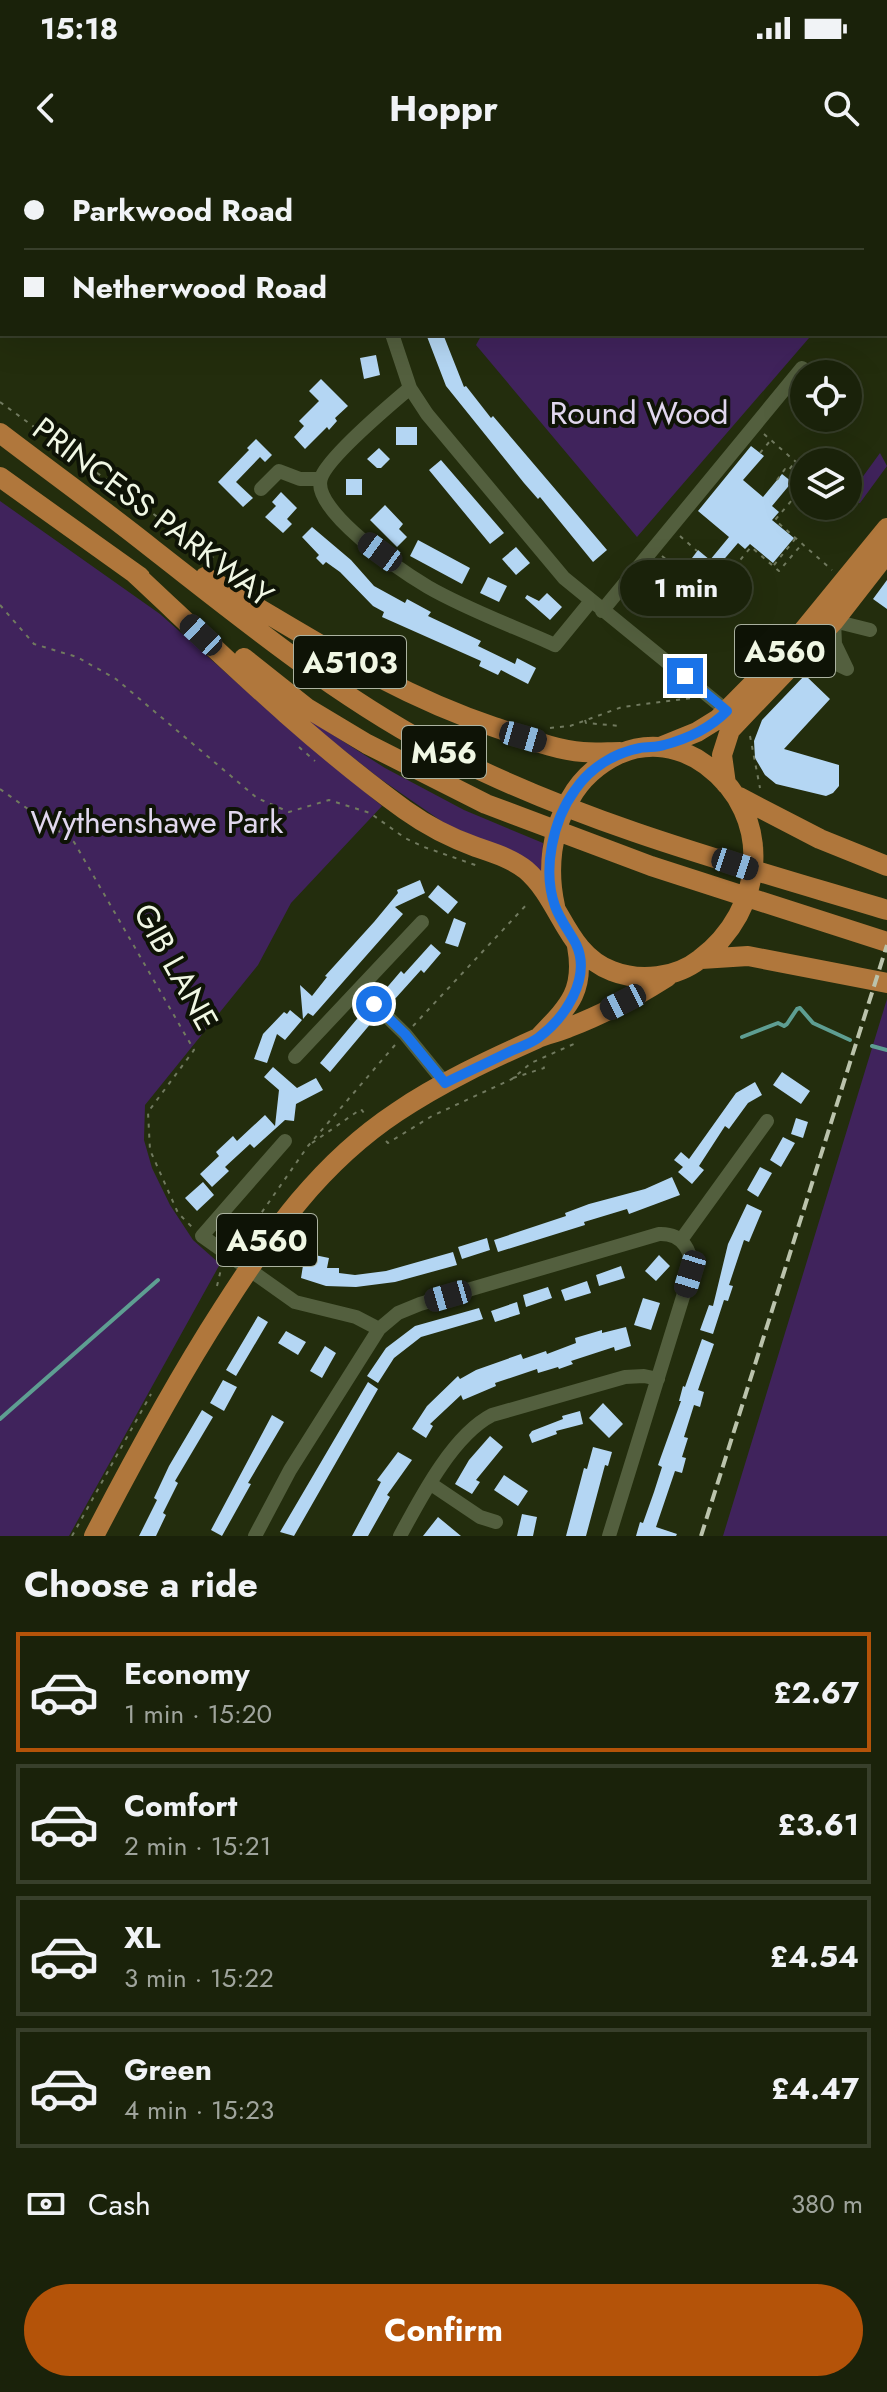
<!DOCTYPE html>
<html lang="en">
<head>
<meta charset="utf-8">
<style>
  body { margin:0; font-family:Jost,sans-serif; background:#232a13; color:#f1f3f6; height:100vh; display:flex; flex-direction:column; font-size:30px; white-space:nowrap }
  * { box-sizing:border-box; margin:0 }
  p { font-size:26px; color:#9fa49c }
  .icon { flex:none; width:44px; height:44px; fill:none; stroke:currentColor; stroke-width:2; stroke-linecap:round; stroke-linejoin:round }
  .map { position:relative; height:1376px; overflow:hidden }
  .details { display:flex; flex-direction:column; background:#1a220a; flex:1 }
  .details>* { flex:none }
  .banner { position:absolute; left:0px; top:0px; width:888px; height:176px; box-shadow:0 8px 32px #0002,0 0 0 2px #383f2b; display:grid; align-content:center; height:176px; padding:0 24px; background:#1a220a }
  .buttons { position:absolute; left:790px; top:200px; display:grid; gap:16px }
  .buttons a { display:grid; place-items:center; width:72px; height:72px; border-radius:50%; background:#1a220a; box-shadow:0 8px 32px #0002,0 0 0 2px #383f2b; font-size:40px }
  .end { position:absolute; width:36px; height:36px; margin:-18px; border:10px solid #1a73e8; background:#fff; box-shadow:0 0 0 4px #fff }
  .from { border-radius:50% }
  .bubble { position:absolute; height:56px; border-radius:28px; background:#1a220a; box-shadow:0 8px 32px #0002,0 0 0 2px #383f2b; font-size:26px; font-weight:700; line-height:56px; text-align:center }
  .car { position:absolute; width:24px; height:48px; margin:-24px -12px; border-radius:10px; box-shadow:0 0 6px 2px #0007; background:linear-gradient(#222 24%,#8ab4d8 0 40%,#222 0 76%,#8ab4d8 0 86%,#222 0) }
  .banner b { display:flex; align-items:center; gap:28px; height:76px; font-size:30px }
  .banner b+b { border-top:2px solid #383f2b }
  .banner i { width:20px; height:20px; background:#f1f3f6 }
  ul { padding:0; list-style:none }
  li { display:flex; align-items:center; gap:24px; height:120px; margin:0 16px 12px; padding:0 8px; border:4px solid #383f2b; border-radius:0px }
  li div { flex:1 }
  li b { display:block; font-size:30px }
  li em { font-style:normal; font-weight:700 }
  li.selected { border-color:#b45309 }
  li>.icon { width:72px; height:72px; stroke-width:1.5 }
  h2 { padding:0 24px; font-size:36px; line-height:96px }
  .pay { display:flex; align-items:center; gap:20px; height:88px; padding:0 24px; font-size:30px }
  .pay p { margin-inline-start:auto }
  .cta { display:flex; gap:16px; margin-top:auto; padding:16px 24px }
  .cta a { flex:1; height:92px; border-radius:48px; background:#b45309; color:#fff; font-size:32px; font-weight:700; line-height:92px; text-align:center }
  .status { display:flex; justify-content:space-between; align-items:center; height:56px; padding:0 40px; background:#1a220a; direction:ltr }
  .status svg { height:22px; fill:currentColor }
  header { display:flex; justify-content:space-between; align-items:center; height:104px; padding:0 24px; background:#1a220a; font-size:36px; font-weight:700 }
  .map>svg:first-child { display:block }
</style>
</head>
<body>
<div class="status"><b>15:18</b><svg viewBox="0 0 49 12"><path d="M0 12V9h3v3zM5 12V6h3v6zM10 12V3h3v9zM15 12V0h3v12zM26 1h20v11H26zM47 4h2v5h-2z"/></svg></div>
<header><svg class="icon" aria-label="back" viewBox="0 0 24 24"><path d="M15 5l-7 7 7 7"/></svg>Hoppr<svg class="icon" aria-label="search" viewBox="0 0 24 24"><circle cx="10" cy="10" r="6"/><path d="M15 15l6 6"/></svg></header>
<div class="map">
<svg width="887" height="1376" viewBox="0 0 887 1376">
  <rect width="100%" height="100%" fill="#232d0d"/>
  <!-- built -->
  <path fill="#29360e" d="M571,0H884L887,3V102L886,2H571Z"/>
  <!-- green -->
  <path fill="#40235c" d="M482,174H806L809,178L637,377L476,185Z
    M880,293L887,306L860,343H855L841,357L830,346H848V337Z
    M0,341L160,454L297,576L382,646L291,743L258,805L145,945L144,980L152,1008L170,1045L193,1080L220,1104L69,1376H0Z
    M308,559L385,608L464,650L543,683L541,713L486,681L447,665L379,618L307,561Z
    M887,839V1376H723Z"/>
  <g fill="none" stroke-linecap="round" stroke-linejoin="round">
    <!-- stream -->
    <path stroke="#5e9e92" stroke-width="4" d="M742,877L778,863L784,866L787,864L797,849L800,848L813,863L850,880
      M872,886L887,890
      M0,1259L158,1120"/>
  </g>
  <!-- building -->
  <path fill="#b4d6f3" d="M426,174H443L464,227L466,226L491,258L493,256L607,390L593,402L540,337L538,339L524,323L446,226Z
    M376,195L380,215L364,219L360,198Z
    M321,219L348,246L335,258L337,261L329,270L327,267L305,289L294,277L304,266L299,261L319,241L309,231Z
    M396,267H417V285H396Z
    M256,279L272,295L265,302L260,297L236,322L253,338L243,347L218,322L249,290L247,288Z
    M751,286L764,296L743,320L763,337L782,314L792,322L772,346L779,352L772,360L794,378L773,403L750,384L745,389L738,383L708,418L689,402L698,390L710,400L729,377L698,351Z
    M379,288L390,299L381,308H377L367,299Z
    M441,300L504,373L490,384L429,310Z
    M346,319H362V335H346Z
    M281,332L297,348L287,359L292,364L283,373L265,357L276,346L272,342Z
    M385,345L403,364L399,369L407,377L397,387L370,360Z
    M312,367L351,400L374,426L405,443L407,439L431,452L428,456L481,481L478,486L515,504L517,498L536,508L528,524L501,510L498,515L479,506L481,501L382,457L384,452L373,446L340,412L326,402L323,405L316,398L319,395L302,377Z
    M418,380L470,408L462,424L410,396Z
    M516,387L530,403L516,415L502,399Z
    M488,417L507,426L499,442L480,433Z
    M887,420V449L873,439Z
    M547,433L562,447L550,460L525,438L527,435L539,441Z
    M805,515L830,539L784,589L839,605V626L833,633L826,636L776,624L765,615L755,598L754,581L762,560Z
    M420,720L425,733L395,747L403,754L313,856L308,853L303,859L300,825L312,836L327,817L325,816L374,762L398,733L397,730Z
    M438,725L458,742L448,754L428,737Z
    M454,758L466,763L458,787L445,783Z
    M431,784L441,793L424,813L421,810L394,840L384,831L401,811L404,814Z
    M290,850L302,860L285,880L277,874L267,903L254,899L263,874L284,852L287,854Z
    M362,853L372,862L330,912L320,903Z
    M273,907L297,928L316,918L323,930L296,944L294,961L285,960L254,988L250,984L225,1007L229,1011L212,1027L200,1014L219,996L216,992L233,976L237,981L265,955L275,966L279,930L264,917Z
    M782,912L810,931L801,944L773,925Z
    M755,922L762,935L748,943L729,969L725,966L699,1006L704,1010L692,1024L678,1012L683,1007L674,1000L681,992L689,999L736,933Z
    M796,958L808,962L803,978L791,974Z
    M783,977L795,983L781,1007L770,1000Z
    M760,1007L772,1013L758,1037L747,1030Z
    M672,1017L680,1035L629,1054L627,1049L584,1062L585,1065L498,1092L494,1080L566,1056L565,1053L589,1044L645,1029Z
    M203,1022L214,1035L197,1051L185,1038Z
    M747,1044L762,1051L749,1082L744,1080L729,1125L733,1126L728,1141L724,1140L713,1174L700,1170L709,1145L713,1146L728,1084Z
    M487,1078L490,1090L462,1099L458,1087Z
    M453,1092L457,1105L395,1122L356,1127L326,1126L301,1118L305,1093L329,1098L327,1108H339V1113L355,1115L386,1111Z
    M659,1095L670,1106L656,1121L645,1111Z
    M621,1106L625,1118L599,1126L596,1115Z
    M587,1121L591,1133L565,1141L561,1130Z
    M548,1127L552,1138L526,1147L523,1135Z
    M643,1138L660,1143L651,1170L634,1165Z
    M517,1142L520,1154L495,1162L491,1151Z
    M479,1148L483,1159L421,1177L394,1198L378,1223L367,1216L386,1188L415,1166Z
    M258,1156L268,1162L236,1216L226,1210Z
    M626,1167L631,1186L615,1191L614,1187L571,1201L573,1204L559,1209L558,1207L538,1213L537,1209L495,1223L496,1226L463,1240L461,1235L430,1264L433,1266L426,1278L412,1269L427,1246L458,1216L460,1219L476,1210L521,1194L523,1199L546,1191L547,1194L576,1183L575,1178L602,1170V1173Z
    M286,1171L306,1182L298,1195L278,1183Z
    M702,1179L714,1184L698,1230L704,1232L700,1247L694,1245L684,1277L688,1278L682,1297L686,1298L682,1313L675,1311L656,1367L677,1374L676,1376H636L640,1362L643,1363L654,1332L662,1307L658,1305L681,1241H679L683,1226L685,1227Z
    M325,1186L336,1193L322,1218L310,1211Z
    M223,1220L237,1227L224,1251L210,1243Z
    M368,1222L378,1229L294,1376L280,1372Z
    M603,1243L623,1264L609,1278L589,1258Z
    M202,1250L213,1257L175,1321L178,1323L163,1353L166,1355L156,1376H139L157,1340L154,1338L169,1306Z
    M580,1251L583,1264L556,1271L557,1274L532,1283L529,1275L532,1271L563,1259L562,1256Z
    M272,1255L284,1262L248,1323L251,1324L222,1376L211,1370Z
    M490,1276L503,1287L476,1320L480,1322L472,1334L455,1324L469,1300Z
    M593,1287L612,1292L608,1306L605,1305L586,1376H566L584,1308L587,1309Z
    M398,1292L412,1300L387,1335L390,1337L368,1376H352L381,1322L377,1320Z
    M504,1315L528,1331L518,1346L494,1330Z
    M522,1354L537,1357L533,1376H517Z
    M438,1357L461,1376H423Z"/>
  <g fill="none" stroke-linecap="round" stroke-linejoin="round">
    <!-- path -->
    <path stroke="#717a5f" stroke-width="2" stroke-dasharray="4 6" stroke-linecap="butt" d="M0,242L241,418
      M764,274L804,309
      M760,293L770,281
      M777,320L785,309L788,311L795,302
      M804,326L775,360L832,410
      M680,376L697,391
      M662,396L710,436L751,387L779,411L802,384
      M774,405L795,379
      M0,445L34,484L77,497L116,519L257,638L289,652L329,640L370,653L405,678L424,687L478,706
      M585,560L586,563L620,566
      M550,568L570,566L622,547L691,538
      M750,576L760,628
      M299,587L315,601
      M0,629L74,682L194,890L148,952L150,990L178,1053L192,1067
      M413,866L529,742
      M513,918L544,908L542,903
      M386,981L388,983L432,956L512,919L531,903L576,883
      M312,983L361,949L364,953
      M239,1085L308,986L395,885
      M217,1126L221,1109
      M72,1376L151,1234"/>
    <!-- minor -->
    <path stroke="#535f3e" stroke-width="14" d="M261,0L264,2
      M87,2L88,0
      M494,2V0
      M793,2L794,0
      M822,2L826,0
      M0,35L2,36
      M886,57H887
      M886,114L887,113
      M392,174L410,228L427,254L564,418L727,551
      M410,228C391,244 328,297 321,318C310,350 403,412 428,427C468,450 513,466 555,485L591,441
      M261,329L279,311L300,319H320
      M602,451L802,208
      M801,496L826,499L847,509L835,484L834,461L870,470
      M359,829L405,874L445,923
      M295,897L422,762
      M285,981L202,1076L295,1142L356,1157L379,1169
      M681,1080L767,961
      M431,1324L480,1357L496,1362
      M255,1376L290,1310L379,1169L398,1153L420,1144L659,1074C683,1073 694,1092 690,1114L609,1376
      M400,1376C421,1337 453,1275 492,1255L625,1217L644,1216L658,1219"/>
    <!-- highway -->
    <path stroke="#b0773c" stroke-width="20" d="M0,273C51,312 104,350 154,390C249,464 345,543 453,597C590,666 741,706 887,750
      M0,317L140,417
      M132,411C220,493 307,579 405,650C426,665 451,678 476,687C493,693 511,698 526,710C561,740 566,794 612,811C640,822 676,818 700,799C765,750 775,656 706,605C680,586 649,581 619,594C598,604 581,619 570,639C551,670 547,710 555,746
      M205,417C302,472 386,531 494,567C522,576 553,590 583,592C595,593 608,592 620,592
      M244,498L307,548L367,584L486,644L651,706L887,782
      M660,587L697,572L718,559L793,483L887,368
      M726,624L722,595L730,570L834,461L887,393
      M739,637L820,679L887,706
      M701,799L748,796L887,823
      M541,875C570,845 585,830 577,786
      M94,1376C134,1299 175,1223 222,1150C271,1073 320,1003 397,952C440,923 489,900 536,879C547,874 559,872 570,867C604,854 637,836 667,817"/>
    <!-- rail -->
    <path stroke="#bbc3ac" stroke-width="4" stroke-dasharray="12 6" stroke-linecap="butt" d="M701,1376L887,785"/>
  </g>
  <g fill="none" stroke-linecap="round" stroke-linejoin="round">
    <!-- route -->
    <path stroke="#1a73e8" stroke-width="10" d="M374,844L405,874L445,923C467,912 489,902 511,891C519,887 530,884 538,878C565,858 592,818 576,784C569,771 560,760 555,746C542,710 553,660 575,630C590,608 614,593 640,588C648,586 656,588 664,585C687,579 710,568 727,551L685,516"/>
  </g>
  <g text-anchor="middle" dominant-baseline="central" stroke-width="8" stroke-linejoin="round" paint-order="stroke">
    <!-- shield labels -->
    <g fill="#0e1306" stroke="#acb3a1" stroke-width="2">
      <rect x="735" y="465" width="100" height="52" rx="6"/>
      <rect x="294" y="476" width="112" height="52" rx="6"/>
      <rect x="402" y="566" width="84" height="52" rx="6"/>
      <rect x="217" y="1054" width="100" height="52" rx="6"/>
    </g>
    <g font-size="30" font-weight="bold" fill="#f0f7e4">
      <text x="785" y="491">A560</text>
      <text x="350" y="502">A5103</text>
      <text x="444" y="592">M56</text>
      <text x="267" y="1080">A560</text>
    </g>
    <!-- park labels -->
    <g font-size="32" fill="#e1d7ee" stroke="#0e1306">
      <text x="639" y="253">Round Wood</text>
      <text x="157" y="662">Wythenshawe Park</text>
    </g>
    <!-- street labels -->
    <g font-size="32" fill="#f0f7e4" stroke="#0e1306">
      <text transform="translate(153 352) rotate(37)">PRINCESS PARKWAY</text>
      <text transform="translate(176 807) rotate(61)">GIB LANE</text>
    </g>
  </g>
</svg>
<div class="buttons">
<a><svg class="icon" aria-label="locate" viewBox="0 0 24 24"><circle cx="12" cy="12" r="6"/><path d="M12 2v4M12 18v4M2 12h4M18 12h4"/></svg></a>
<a><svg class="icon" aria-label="layers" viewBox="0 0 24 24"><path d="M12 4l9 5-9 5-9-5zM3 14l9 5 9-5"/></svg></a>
</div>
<i class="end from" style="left:374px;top:844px"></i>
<i class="end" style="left:685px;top:516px"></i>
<div class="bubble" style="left:620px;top:400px;width:132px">1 min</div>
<i class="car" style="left:380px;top:392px;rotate:306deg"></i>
<i class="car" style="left:201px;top:475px;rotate:313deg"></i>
<i class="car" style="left:523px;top:577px;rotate:106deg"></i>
<i class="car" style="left:735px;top:704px;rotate:108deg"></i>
<i class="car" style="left:623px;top:842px;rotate:243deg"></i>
<i class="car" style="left:690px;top:1114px;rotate:197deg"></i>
<i class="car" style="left:448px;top:1136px;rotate:254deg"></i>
<div class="banner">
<b><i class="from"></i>Parkwood Road</b>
<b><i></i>Netherwood Road</b>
</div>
</div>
<section class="details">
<h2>Choose a ride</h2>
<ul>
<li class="selected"><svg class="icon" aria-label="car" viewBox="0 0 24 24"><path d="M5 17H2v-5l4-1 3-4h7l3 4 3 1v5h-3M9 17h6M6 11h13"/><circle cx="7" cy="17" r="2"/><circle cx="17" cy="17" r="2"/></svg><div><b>Economy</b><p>1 min · 15:20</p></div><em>£2.67</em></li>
<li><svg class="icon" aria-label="car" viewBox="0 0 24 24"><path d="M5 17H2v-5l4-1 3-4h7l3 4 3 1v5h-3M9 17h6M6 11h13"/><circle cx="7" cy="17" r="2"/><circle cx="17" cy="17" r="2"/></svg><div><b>Comfort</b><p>2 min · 15:21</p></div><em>£3.61</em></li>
<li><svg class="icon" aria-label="car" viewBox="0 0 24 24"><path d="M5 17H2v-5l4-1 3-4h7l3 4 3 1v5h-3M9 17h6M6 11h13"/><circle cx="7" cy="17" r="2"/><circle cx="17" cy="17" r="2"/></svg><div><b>XL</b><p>3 min · 15:22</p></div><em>£4.54</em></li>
<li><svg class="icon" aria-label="car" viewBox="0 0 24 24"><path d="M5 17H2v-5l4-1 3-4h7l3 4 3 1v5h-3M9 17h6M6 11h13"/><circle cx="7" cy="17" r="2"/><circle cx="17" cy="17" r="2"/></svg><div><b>Green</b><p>4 min · 15:23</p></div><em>£4.47</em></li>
</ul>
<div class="pay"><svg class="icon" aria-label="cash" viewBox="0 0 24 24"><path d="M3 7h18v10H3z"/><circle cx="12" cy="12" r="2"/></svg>Cash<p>380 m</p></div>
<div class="cta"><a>Confirm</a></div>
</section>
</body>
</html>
